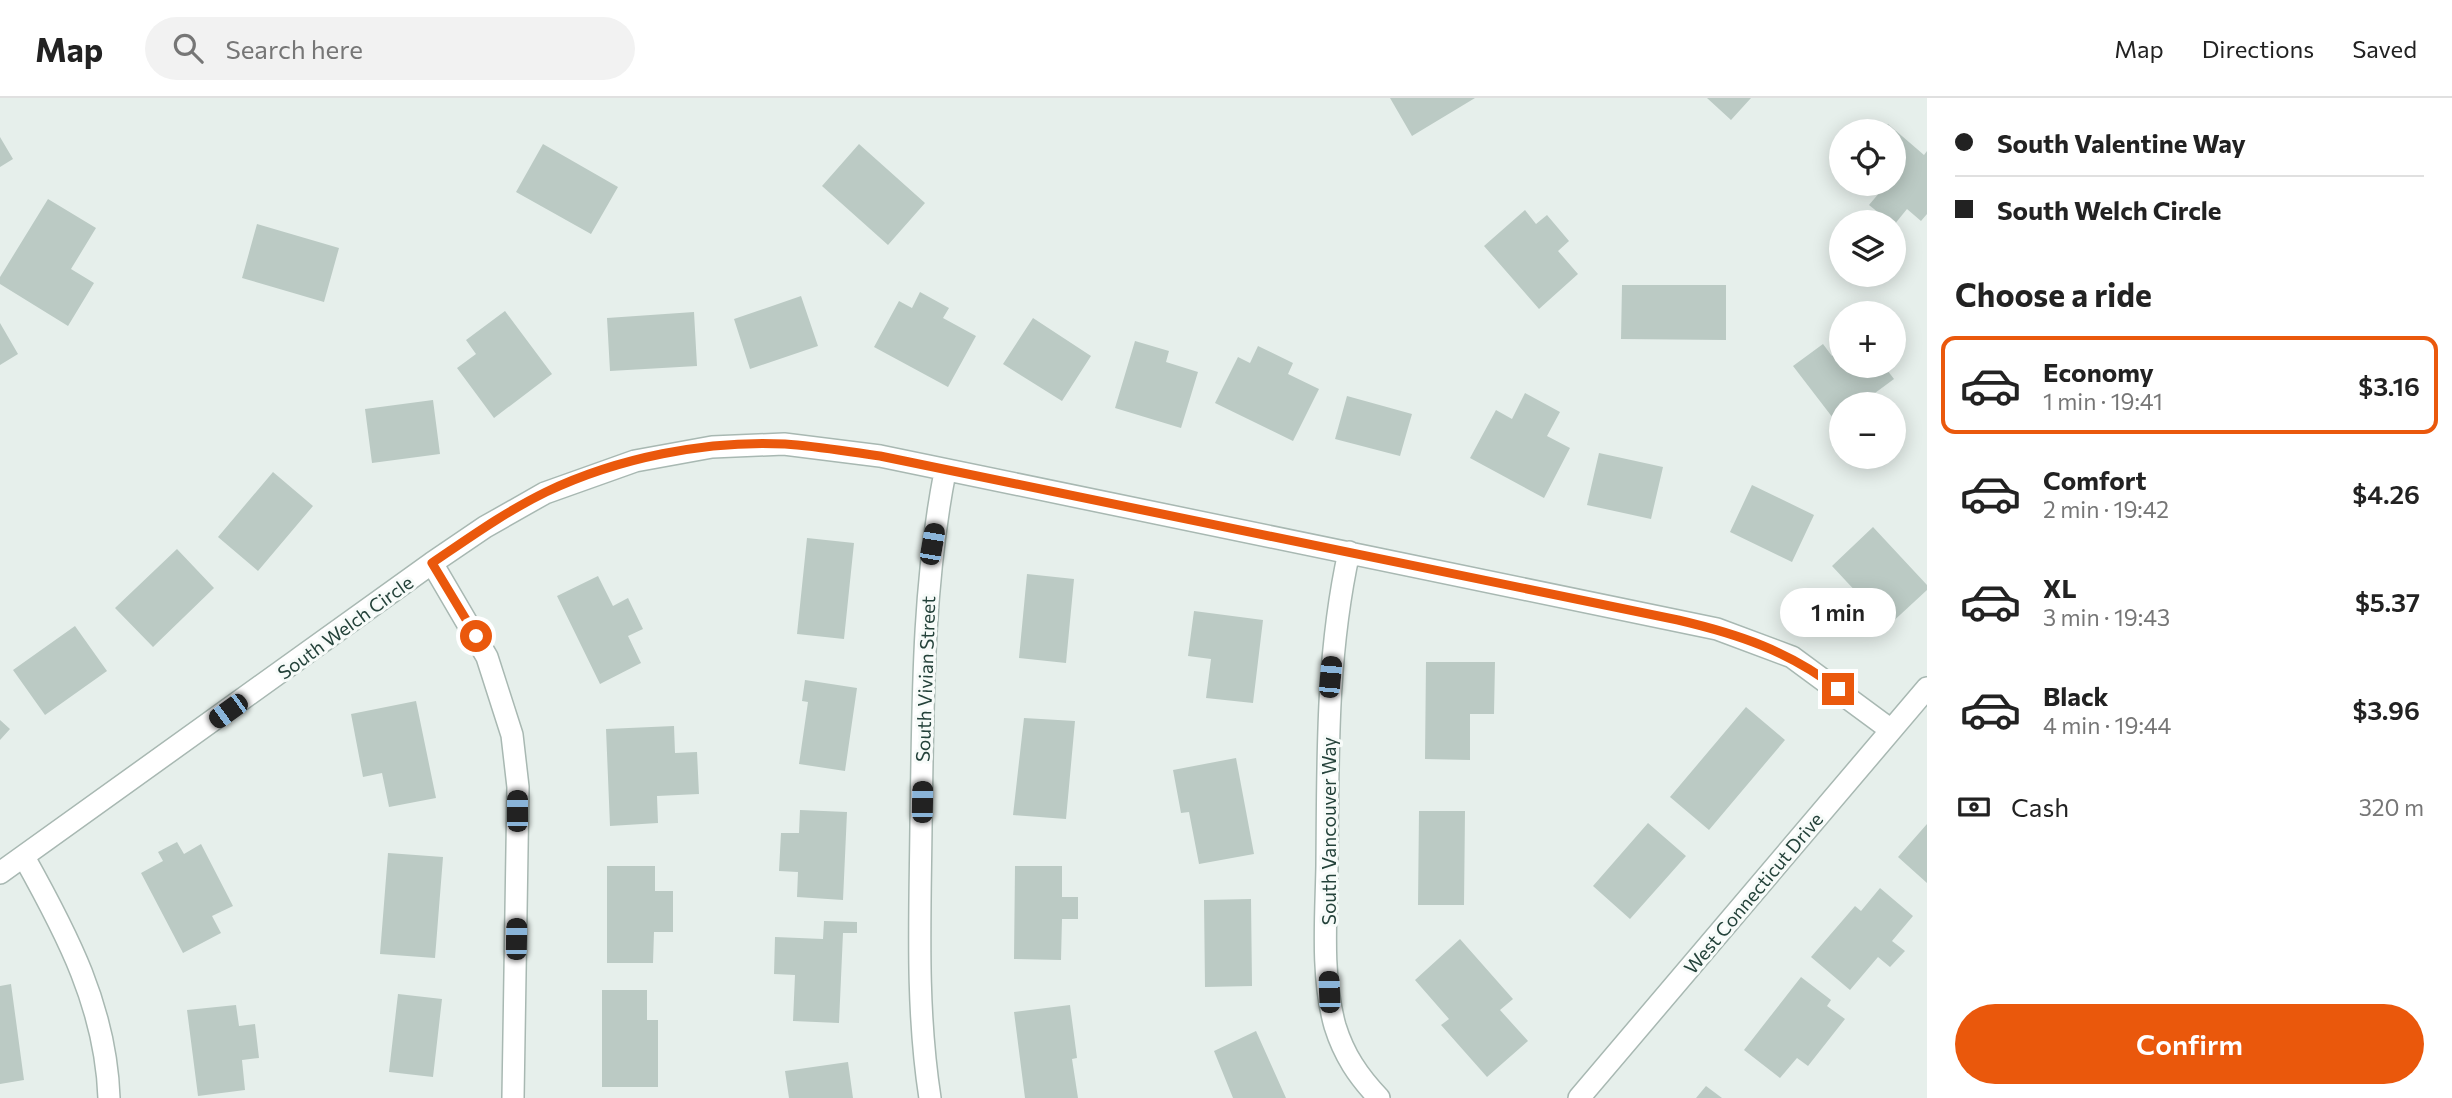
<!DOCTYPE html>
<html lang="en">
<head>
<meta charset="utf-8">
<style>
  body { margin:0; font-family:Commissioner,sans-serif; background:#f2f2f2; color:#222; height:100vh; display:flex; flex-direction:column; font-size:26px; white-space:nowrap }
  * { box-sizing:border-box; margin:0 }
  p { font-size:23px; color:#767676 }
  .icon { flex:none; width:38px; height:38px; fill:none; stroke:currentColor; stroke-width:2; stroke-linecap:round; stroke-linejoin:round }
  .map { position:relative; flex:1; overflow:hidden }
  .details { display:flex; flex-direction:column; background:#fff; width:525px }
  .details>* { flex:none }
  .hud { display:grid; align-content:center; height:154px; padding:0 28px; background:#fff }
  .fabs { position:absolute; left:1829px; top:21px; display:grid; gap:14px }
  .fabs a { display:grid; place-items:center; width:77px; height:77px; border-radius:50%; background:#fff; box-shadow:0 4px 18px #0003; font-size:35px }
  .end { position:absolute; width:32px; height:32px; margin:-16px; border:9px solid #ea580c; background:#fff; box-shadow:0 0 0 4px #fff }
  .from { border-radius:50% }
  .bubble { position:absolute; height:49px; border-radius:24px; background:#fff; box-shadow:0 4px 18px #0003; font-size:23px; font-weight:600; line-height:49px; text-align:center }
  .car { position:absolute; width:21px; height:42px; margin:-21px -10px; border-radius:9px; box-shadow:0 0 5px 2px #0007; background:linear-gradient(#222 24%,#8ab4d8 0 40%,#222 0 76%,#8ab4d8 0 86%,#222 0) }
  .hud b { display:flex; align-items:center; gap:24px; height:66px; font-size:26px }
  .hud b+b { border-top:2px solid #e0e0e0 }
  .hud i { width:18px; height:18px; background:#222 }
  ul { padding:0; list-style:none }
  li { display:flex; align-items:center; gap:21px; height:98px; margin:0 14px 10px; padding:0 14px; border:4px solid transparent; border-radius:14px }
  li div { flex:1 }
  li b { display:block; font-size:26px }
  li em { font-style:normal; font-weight:600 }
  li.current { border-color:#ea580c }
  li>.icon { width:63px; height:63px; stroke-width:1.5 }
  h2 { padding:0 28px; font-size:32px; line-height:84px }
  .pay { display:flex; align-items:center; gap:18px; height:77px; padding:0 28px; font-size:26px }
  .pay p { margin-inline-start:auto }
  .cta { display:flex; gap:14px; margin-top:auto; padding:14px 28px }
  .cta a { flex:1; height:80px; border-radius:42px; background:#ea580c; color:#fff; font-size:28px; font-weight:600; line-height:80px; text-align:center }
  header { display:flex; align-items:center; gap:42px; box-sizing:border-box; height:98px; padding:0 35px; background:#fff; border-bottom:2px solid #e0e0e0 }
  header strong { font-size:33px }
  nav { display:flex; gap:38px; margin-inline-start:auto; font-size:24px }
  .search { width:490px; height:63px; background:#f2f2f2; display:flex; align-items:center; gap:18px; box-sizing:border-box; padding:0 24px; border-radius:38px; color:#767676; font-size:26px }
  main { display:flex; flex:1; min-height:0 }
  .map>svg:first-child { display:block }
</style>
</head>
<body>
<header>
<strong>Map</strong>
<div class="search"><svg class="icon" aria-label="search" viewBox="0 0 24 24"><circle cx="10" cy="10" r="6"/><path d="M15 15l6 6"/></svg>Search here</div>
<nav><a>Map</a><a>Directions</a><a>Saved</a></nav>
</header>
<main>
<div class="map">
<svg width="1927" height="1000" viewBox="0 0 1927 1000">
  <rect width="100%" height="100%" fill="#e6efeb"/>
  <!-- building -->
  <path fill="#bbcac4" d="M1390,0H1475L1412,38Z
    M1707,0H1751L1731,22Z
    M1888,26L1924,57L1927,53V116L1921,123L1907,111L1894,127L1869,107L1885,88L1882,86H1894V33H1882Z
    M0,39L13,61L0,69Z
    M543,46L618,89L591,136L516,94Z
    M859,46L925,105L888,147L822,88Z
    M48,101L96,130L71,171L94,185L68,228L0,186V179Z
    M1525,112L1536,126L1547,117L1569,143L1558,153L1578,176L1539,211L1484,148Z
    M257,126L339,150L324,204L242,180Z
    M1622,187H1726V242L1621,241Z
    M920,194L949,210L943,220L976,238L948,289L874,249L899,203L912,210Z
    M801,198L818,248L750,271L734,221Z
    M505,213L552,276L494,320L457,270L476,256L466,242Z
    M694,214L697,268L610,273L607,220Z
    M1033,220L1091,258L1062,303L1003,266Z
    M0,225L18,256L0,267Z
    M1135,243L1169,253L1166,264L1198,274L1181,330L1115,310Z
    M1823,246L1832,258L1841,251V268H1884L1894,281L1860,306H1841V321L1836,324L1793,268Z
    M1258,248L1293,265L1288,276L1319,291L1293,343L1215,305L1238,259L1250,265Z
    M1525,295L1560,314L1547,338L1570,350L1544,400L1470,360L1496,312L1512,321Z
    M1347,298L1412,316L1400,358L1335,341Z
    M433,302L440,356L372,365L365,311Z
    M1599,355L1663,369L1651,421L1587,407Z
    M273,374L313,408L258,473L218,439Z
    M1752,387L1814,417L1792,464L1730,434Z
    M1873,429L1927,487V492L1888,528L1832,468Z
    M807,440L854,445L844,541L797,536Z
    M177,451L214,490L153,549L115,510Z
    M1027,476L1074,481L1066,565L1019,560Z
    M598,478L613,508L628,500L643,531L628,538L641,565L600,586L557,498Z
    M1194,513L1263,522L1253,605L1206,600L1211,561L1188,558Z
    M75,528L107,573L45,617L13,572Z
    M1426,564H1495L1494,616H1470V662L1425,661Z
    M805,582L857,590L845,673L799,666L808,604L802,603Z
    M416,603L436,700L389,709L382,675L363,679L351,616Z
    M1746,609L1785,642L1709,732L1670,699Z
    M1024,620L1075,623L1066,721L1013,717Z
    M0,622L10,631L0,642Z
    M674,628L675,655L697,654L699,696L657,698L658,725L610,728L606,631Z
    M1236,660L1254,756L1199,766L1189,714L1181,715L1173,672Z
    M800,712L847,714L843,802L797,799L798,774L779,773L781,735H799Z
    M1419,713H1465L1464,807H1418Z
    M1648,725L1686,758L1630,821L1593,788Z
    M1927,726V785L1898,759Z
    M177,744L184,756L201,746L233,808L212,818L221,835L183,855L141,775L163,763L158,754Z
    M388,755L443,759L435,860L380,856Z
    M607,768H655V793H673V834H654L653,865H607Z
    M1015,768H1062V799H1078V821H1062L1061,862L1014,861Z
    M1880,790L1913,818L1892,843L1905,853L1890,869L1878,859L1850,892L1811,859L1855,808L1861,813Z
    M1251,801L1252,888L1205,889L1204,802Z
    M824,823L857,824V835H843L839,925L793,923L795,877L774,876L775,839L823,841Z
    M1460,841L1513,901L1500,912L1528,943L1487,979L1441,927L1449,921L1415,882Z
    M1801,879L1831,902L1827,908L1845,921L1808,968L1797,960L1780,980L1744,952Z
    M11,886L24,982L0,986V888Z
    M602,892H647V922H658V989H602Z
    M398,896L442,901L433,979L389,974Z
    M236,907L239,928L255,926L259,960L242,962L245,992L198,998L187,912Z
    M1070,907L1077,960L1072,961L1078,1000H1025L1014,914Z
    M1256,933L1286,1000H1233L1214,953Z
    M848,964L853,1000H789L785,973Z
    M1706,988L1722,1000H1696Z"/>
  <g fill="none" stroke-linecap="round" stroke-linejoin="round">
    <!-- street casing -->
    <g stroke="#a8b8b2" stroke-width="24">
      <path id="street" d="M1349,454C1326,558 1328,662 1327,768C1326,819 1321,878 1335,928C1344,957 1358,978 1379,1000
        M432,465L487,559L512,637L518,689L513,1000
        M24,759C67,836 106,910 109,1000
        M0,775L432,465L485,429L545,395L635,363L712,349L784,346L880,358L1717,531L1792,559L1891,632
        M930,1000C916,910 920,820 921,729C923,609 922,492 945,374
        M1579,1000L1927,590"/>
    </g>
    <!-- street -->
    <use href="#street" stroke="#fff" stroke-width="21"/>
  </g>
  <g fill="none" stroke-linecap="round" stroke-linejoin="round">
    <!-- route -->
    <path stroke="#ea580c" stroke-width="9" d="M476,538L432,465C469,440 505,414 546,394C617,360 706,342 785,346C817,348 849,354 880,358L1678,522C1738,536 1789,553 1838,591"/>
  </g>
  <g text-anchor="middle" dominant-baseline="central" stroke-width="6" stroke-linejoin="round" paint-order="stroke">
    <!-- street labels -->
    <g font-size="19" fill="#24423a" stroke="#f7fbf9">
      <text transform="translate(345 529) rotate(-36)">South Welch Circle</text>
      <text transform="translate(925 581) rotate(-88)">South Vivian Street</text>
      <text transform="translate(1328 733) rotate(-90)">South Vancouver Way</text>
      <text transform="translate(1753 795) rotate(-50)">West Connecticut Drive</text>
    </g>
  </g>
</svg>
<div class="fabs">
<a><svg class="icon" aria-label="locate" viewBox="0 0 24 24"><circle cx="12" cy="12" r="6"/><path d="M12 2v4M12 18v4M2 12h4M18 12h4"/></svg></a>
<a><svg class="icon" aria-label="layers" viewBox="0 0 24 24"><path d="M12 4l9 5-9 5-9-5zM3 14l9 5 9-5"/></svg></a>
<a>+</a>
<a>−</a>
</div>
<i class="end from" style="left:476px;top:538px"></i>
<i class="end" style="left:1838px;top:591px"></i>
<div class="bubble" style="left:1780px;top:490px;width:116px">1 min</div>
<i class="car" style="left:932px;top:446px;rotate:10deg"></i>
<i class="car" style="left:1330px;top:579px;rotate:5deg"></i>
<i class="car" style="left:228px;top:613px;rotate:234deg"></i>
<i class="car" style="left:922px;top:704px;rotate:1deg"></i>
<i class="car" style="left:517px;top:713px;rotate:0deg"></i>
<i class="car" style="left:516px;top:841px;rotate:1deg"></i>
<i class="car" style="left:1329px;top:894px;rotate:358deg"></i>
</div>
<section class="details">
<div class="hud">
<b><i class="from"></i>South Valentine Way</b>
<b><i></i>South Welch Circle</b>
</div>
<h2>Choose a ride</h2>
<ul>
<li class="current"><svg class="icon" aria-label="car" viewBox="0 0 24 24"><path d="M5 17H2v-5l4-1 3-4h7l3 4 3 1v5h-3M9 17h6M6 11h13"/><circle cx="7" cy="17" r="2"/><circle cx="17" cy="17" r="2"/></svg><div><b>Economy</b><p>1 min · 19:41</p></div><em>$3.16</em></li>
<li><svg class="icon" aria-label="car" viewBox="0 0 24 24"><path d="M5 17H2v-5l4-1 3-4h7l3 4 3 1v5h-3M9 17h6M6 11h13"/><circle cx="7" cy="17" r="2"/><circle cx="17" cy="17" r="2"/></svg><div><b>Comfort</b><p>2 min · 19:42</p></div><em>$4.26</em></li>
<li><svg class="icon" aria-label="car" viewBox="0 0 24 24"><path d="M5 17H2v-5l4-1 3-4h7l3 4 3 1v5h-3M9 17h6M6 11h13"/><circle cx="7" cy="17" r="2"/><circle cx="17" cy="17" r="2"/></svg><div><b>XL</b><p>3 min · 19:43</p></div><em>$5.37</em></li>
<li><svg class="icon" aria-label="car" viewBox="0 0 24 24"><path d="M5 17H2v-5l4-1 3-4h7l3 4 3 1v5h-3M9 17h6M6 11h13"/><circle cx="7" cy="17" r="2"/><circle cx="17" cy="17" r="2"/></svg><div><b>Black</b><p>4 min · 19:44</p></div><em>$3.96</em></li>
</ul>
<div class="pay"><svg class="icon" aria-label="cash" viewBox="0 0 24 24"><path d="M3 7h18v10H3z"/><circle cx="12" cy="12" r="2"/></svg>Cash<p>320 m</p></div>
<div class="cta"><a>Confirm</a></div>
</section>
</main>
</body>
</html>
